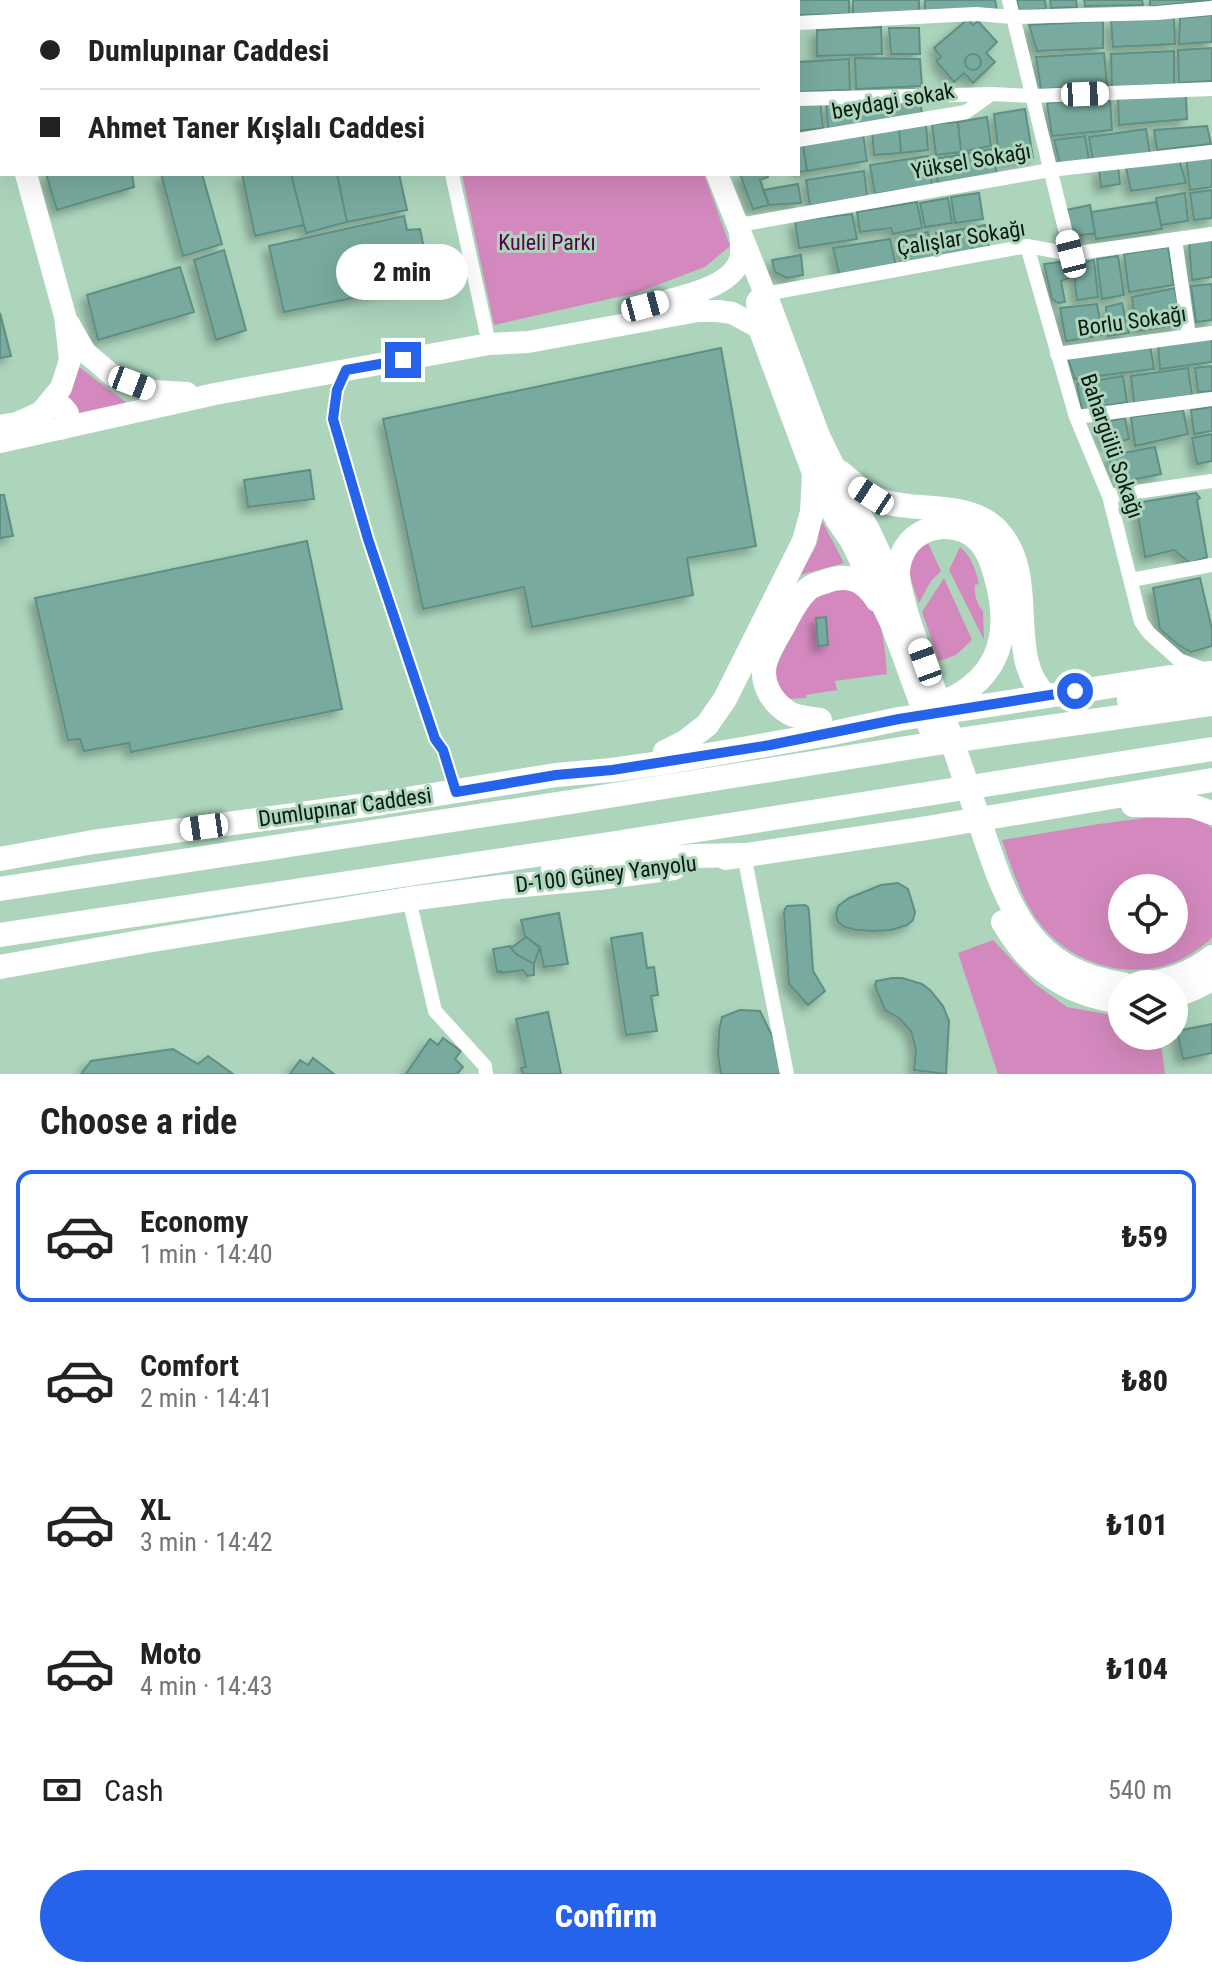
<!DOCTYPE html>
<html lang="en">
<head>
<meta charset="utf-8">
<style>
  body { margin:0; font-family:"Roboto Condensed",sans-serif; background:#f6f6f6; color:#222; height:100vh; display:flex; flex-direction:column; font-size:30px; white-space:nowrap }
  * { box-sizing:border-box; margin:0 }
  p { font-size:26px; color:#767676 }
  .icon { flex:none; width:44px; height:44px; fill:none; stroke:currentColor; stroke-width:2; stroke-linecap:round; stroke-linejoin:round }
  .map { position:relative; height:1074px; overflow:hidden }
  .panel { display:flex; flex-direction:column; background:#fff; flex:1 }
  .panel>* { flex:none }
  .hud { position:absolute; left:0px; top:0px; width:800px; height:176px; box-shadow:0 8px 32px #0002; display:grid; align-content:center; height:176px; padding:0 40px; background:#fff }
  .tools { position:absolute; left:1108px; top:874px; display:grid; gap:16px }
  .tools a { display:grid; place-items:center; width:80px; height:80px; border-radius:50%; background:#fff; box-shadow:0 8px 32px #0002; font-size:40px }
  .end { position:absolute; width:36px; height:36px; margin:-18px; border:10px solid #2563eb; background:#fff; box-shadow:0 0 0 4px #fff }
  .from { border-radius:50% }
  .bubble { position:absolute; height:56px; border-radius:28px; background:#fff; box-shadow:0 8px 32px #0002; font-size:26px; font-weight:800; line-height:56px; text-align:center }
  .car { position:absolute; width:24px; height:48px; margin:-24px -12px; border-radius:10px; box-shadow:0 0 6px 2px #0007; background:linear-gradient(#fff 24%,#345 0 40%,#fff 0 76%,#345 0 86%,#fff 0) }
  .hud b { display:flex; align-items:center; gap:28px; height:76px; font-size:30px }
  .hud b+b { border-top:2px solid #e0e0e0 }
  .hud i { width:20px; height:20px; background:#222 }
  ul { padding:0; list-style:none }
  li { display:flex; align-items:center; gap:24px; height:132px; margin:0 16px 12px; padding:0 24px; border:4px solid transparent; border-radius:16px }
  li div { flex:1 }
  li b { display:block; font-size:30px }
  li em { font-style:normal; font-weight:800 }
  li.on { border-color:#2563eb }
  li>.icon { width:72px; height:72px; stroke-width:1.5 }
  h2 { padding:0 40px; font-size:36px; line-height:96px }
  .pay { display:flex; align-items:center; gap:20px; height:88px; padding:0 40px; font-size:30px }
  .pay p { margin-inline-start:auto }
  .cta { display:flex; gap:16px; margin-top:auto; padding:16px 40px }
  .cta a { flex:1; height:92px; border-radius:48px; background:#2563eb; color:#fff; font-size:32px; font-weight:800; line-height:92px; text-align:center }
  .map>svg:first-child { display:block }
</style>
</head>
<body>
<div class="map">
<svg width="1212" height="1074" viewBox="0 0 1212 1074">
  <defs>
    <filter id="shadow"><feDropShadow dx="-5.5" dy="5.5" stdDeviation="4" flood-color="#0004"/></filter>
  </defs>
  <rect width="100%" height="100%" fill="#acd5bc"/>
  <!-- green -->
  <path fill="#d489be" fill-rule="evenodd" d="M462,174H704L730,246L705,267L636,293L494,325Z
    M79,367L131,406L82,416L64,395Z
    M821,519L844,563L800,575L817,544Z
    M928,543L941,571L931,581L919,603C911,579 899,557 928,543Z
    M960,547C971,556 976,570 979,584L975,585C974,594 977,605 983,611L984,640L949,570Z
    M944,578L972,640L956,655L939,661L922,612Z
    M834,589C840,589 848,589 854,592C883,606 885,646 887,674L835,681L837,690L806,695V698L788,699L775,682V669L794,629L813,597Z
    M1167,815C1183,817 1199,817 1212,828V937L1210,940C1202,946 1193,953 1184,958C1129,986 1060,962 1030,909C1018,888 1010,863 1002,840L1099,824ZM1122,888H1174V940H1122Z
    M993,940L1035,984L1067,1007L1122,1017V1036H1160L1165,1074H998L958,953Z"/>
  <!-- building -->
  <path fill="#79aa9f" stroke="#5e8f83" stroke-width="2" filter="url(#shadow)" d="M785,0H849V14L798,15V2H785Z
    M853,0H919V12L853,14Z
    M925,0H995L997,10L925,12Z
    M1017,0H1045L1046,9L1019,11Z
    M1050,0H1076L1077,7L1051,8Z
    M1084,0H1142L1143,5L1085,6Z
    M1150,0H1211L1150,7Z
    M1212,15V42L1179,44L1180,18Z
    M1174,17L1175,44L1113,47L1111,21Z
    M968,19L973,25L978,21L997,42L986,53L995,62L973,83L964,73L954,82L936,61L941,57L934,48Z
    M1103,21V48L1037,51L1029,25Z
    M881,27L882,54L817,56V30Z
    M889,28H919L920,54H891Z
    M1212,48V81L1179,83L1178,50Z
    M1174,51V84L1112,87L1111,54Z
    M1104,53L1107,86L1041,89L1036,57Z
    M965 62a8 8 0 1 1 16 0a8 8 0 1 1-16 0Z
    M855,58L920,59L922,86L856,89Z
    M849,59L850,90L798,92V62Z
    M1186,95L1187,119L1119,125L1118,97Z
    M920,98L922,115L828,128L826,102Z
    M1110,98L1112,130L1052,136L1047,103Z
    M820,100L823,128L798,131V101Z
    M1025,109L1033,158L1000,164L994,114Z
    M987,117L991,146L961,152L958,122Z
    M958,122L961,152L936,155L932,124Z
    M926,123L928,150L901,153L899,127Z
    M1207,126L1211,144L1157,150L1154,130Z
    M899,127L901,153L874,155L872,131Z
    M1146,129L1150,153L1093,161L1089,137Z
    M863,134L867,161L807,171L803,145Z
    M1085,136L1089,161L1060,163L1054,140Z
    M798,145H803L807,171L798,172Z
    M992,149L997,175L938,185L935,159Z
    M1212,155V187L1190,190L1186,158Z
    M928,156L932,185L875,194L870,165Z
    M1179,159L1186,183L1131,191L1126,168Z
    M1118,166L1120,184L1101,187L1099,170Z
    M864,171L867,196L810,206L806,180Z
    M46,174H132L134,187L57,210Z
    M161,174H202L222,244L183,256Z
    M242,174H291L304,225L255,236Z
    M291,174H337L347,222L306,233Z
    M337,174H399L407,210L347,222Z
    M740,174H767L768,177L760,180L769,205L753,209Z
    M798,184L801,203L769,205L763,190Z
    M1212,190V218L1194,220L1190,193Z
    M979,193L983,219L955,223L951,197Z
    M1185,193L1188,221L1161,225L1156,198Z
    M948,198L952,223L925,227L920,203Z
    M917,202L922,228L893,234L891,228L860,232L857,212Z
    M1156,202L1162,229L1096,239L1091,212Z
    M1090,205L1095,233L1070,237L1066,210Z
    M852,214L857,239L799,248L795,221Z
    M404,216L407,230L420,229L431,282L284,312L269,246Z
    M985,225L989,249L973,251L969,228Z
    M969,228L973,251L903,263L898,238L928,232L929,238L936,237V233Z
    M890,239L896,266L840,277L833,248Z
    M1212,239V277L1192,280L1189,242Z
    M1168,247L1174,285L1129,292L1124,254Z
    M224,250L246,330L216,340L194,260Z
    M801,255L803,275L787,278L775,272L772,260Z
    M1118,256L1124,295L1102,299L1097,259Z
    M1094,260L1098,297L1077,300L1073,265Z
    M1066,261L1069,278L1061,281L1065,302L1058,303L1052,299L1044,264Z
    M180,267L194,312L98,340L87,295Z
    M1212,284V320L1196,322L1191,286Z
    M1175,288L1181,324L1136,331L1132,297Z
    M1122,303L1129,333L1108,336L1106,307Z
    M1097,304L1103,335L1066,341L1060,308Z
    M0,313L11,356L0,358Z
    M1212,336V362L1160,369L1158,344Z
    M1150,345L1154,369L1075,379L1067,356Z
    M721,348L756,546L687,558L693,595L532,627L524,587L423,609L383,419Z
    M1212,366V391L1198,392L1195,368Z
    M1188,368L1192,395L1134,403L1131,376Z
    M1123,376L1127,402L1082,410L1077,384Z
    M1212,407V431L1194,434L1191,410Z
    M1183,410L1188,434L1135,446L1131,417Z
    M1125,418L1129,439L1106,445L1099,423Z
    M1212,434V461L1197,464L1192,438Z
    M1155,447L1161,474L1121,482L1107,456Z
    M310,470L314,499L248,507L244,480Z
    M1196,493L1200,498L1197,500L1207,557L1190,563L1174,550L1145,557L1136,503Z
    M0,495H4L13,536L0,538Z
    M307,541L342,709L131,752L129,743L84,751L80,739L68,740L35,598Z
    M1200,578L1212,629V646L1191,652L1177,644L1160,629L1153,588Z
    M826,617L828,645L818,646L816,618Z
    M898,883L908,889L915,912L913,920L907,925L891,930L873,931L856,930L845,927L838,922L836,915L838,906L849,898L881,885Z
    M805,905L808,907L809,912L813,971L825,991L808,1005L789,984L784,913L785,909L787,906Z
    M559,913L568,964L544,967L540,948L525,936L521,920Z
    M642,933L647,968L654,967L658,995L651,996L657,1031L626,1035L611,938Z
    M526,937L540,947L534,964L516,954L511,948Z
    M510,946L516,954L534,964V975L527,976L523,970L501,973V971L497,972L493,949Z
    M892,978H902L922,984L930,990L943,1006L949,1021L946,1074L914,1070L916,1050L911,1031L899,1018L885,1010L875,986L876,981Z
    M740,1010L760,1011L774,1040L782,1074H721L718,1055L719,1031L722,1017Z
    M548,1012L561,1074H523L521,1068L526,1067L516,1019Z
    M1212,1024V1053L1183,1059L1177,1031Z
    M443,1038L461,1051L455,1059L463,1067L457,1074H406L430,1039L438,1045Z
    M173,1049L198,1064L208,1056L233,1074H81L91,1061Z
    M313,1058L334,1074H290L300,1060L308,1065Z"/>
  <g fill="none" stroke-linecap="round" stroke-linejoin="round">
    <!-- minor -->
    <path stroke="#fff" stroke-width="14" d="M777,0V2
      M1009,0L1071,254
      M597,2L604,0
      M798,23L976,14L1013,17L1157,13L1212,8
      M798,99L992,94L1033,96L1212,89
      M798,140L966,112L990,95
      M452,174L489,344
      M739,225L1050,170L1212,152
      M1175,239L1189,336
      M1027,246L1076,417L1109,496L1141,622L1149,633L1179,660L1203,669
      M765,294L1027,246L1071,254L1212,234
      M1057,354L1212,333
      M346,370L337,390L333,419L368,539L435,739L443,750L456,792
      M1076,417L1212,399
      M1109,496L1212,481
      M1131,580L1212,565
      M744,855L787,1074
      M409,899L435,1011L485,1066L486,1074"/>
    <!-- secondary -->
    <path stroke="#fff" stroke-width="22" d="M651,0L652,2
      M0,81L2,87
      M26,174L65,316L70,360L61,388L41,412
      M717,174L765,294
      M646,306C671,299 728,290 739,262C744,251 740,236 739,225
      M69,324L85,352L112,375L153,391L187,393
      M0,426L17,423L57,405L63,407L68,413V421L60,429
      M0,442L215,394L489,344L528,342L698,311H718L732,313L760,328"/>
    <!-- primary -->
    <path stroke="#fff" stroke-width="24" d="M840,472C852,482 865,495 880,500C917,514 966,499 997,530C1041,576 1003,657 1046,696
      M897,592L868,530L841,483L818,436L765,294L758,302L760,328L814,473L837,519L852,541L892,623L930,727
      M937,705C994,684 1012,642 998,585C994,569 990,553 979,541C960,521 926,523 909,543C900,554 896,569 899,583C907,625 927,669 941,709C955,749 968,789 982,829C994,864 1005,899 1026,929C1051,963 1082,978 1123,984
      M820,720C810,718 798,718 789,713C771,702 759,681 766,660C770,648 777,637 783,627C790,614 796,600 807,590C812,585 817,584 824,582C847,573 864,579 877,600
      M665,752L685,742L707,725L725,699L804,541L812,512L814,475
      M1133,805L1192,806L1212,813
      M726,858L921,829L1212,780
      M0,859L93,842L382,803L556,775L612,770L668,762L833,733L899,719L1164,678L1212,673
      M1003,922C1031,970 1068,995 1122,1002
      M0,967L146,941L409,899L501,887L599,878L674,868
      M1140,984C1166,982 1192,973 1212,957
      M1174,996L1195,988L1212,979"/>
    <!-- trunk -->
    <path stroke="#fff" stroke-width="24" d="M1129,700L1212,682
      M553,868L695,856L744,855
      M0,889C307,844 613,796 919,746C1017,731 1115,718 1212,704
      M0,935L609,844L1212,749"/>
  </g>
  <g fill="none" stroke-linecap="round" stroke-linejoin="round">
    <!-- route -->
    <path stroke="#2563eb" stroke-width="10" d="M403,360L346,370L337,390L333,419L368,539L435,739L443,750L456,792L556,775L612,770L770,745L899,719L1075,691"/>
  </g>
  <g text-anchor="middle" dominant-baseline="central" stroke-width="6" stroke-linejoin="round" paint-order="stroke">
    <!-- street labels -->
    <g font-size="22" fill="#0a1911" stroke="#acd5bc">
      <text transform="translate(893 101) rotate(-10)">beydagi sokak</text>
      <text transform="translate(971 161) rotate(-10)">Yüksel Sokağı</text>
      <text transform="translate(961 238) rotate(-9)">Çalışlar Sokağı</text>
      <text transform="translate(1132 321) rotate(-8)">Borlu Sokağı</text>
      <text transform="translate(1112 446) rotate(71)">Bahargülü Sokağı</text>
      <text transform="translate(345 807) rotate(-8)">Dumlupınar Caddesi</text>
      <text transform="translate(606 874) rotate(-7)">D-100 Güney Yanyolu</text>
    </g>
    <!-- park labels -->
    <g font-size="22" fill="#590048" stroke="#acd5bc">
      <text x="547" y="242">Kuleli Parkı</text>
    </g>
  </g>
</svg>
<div class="tools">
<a><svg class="icon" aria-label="locate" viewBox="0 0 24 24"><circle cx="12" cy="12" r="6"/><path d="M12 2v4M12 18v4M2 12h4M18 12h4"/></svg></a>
<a><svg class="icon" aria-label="layers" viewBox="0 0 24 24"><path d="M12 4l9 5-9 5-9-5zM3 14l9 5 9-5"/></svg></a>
</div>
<i class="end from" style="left:1075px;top:691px"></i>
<i class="end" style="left:403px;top:360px"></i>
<div class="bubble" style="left:336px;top:244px;width:132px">2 min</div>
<i class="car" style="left:1085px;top:94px;rotate:88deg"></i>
<i class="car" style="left:1071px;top:254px;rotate:346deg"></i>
<i class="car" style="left:645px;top:306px;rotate:75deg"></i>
<i class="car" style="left:132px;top:383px;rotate:111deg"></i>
<i class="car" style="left:871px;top:496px;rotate:303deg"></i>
<i class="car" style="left:925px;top:662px;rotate:340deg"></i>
<i class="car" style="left:204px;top:827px;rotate:262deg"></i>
<div class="hud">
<b><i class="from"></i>Dumlupınar Caddesi</b>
<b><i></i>Ahmet Taner Kışlalı Caddesi</b>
</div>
</div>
<section class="panel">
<h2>Choose a ride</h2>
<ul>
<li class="on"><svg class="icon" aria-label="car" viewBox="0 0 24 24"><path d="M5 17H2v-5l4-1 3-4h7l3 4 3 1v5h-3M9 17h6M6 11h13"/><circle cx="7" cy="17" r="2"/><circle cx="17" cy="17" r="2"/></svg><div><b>Economy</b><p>1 min · 14:40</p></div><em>₺59</em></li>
<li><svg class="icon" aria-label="car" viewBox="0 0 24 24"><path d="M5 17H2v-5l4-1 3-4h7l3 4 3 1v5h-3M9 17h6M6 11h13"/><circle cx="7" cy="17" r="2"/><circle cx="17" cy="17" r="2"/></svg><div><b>Comfort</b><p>2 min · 14:41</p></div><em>₺80</em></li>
<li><svg class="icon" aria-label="car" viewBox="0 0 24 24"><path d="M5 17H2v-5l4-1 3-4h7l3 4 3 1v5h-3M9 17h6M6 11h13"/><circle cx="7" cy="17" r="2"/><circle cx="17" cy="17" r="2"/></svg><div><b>XL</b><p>3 min · 14:42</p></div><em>₺101</em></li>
<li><svg class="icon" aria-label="car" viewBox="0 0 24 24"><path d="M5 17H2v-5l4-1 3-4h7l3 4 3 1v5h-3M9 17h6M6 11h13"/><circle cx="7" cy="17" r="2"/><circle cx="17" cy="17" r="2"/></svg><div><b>Moto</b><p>4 min · 14:43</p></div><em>₺104</em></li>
</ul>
<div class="pay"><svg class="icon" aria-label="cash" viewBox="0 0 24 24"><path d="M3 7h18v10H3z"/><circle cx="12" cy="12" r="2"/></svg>Cash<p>540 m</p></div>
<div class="cta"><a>Confirm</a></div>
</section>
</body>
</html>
